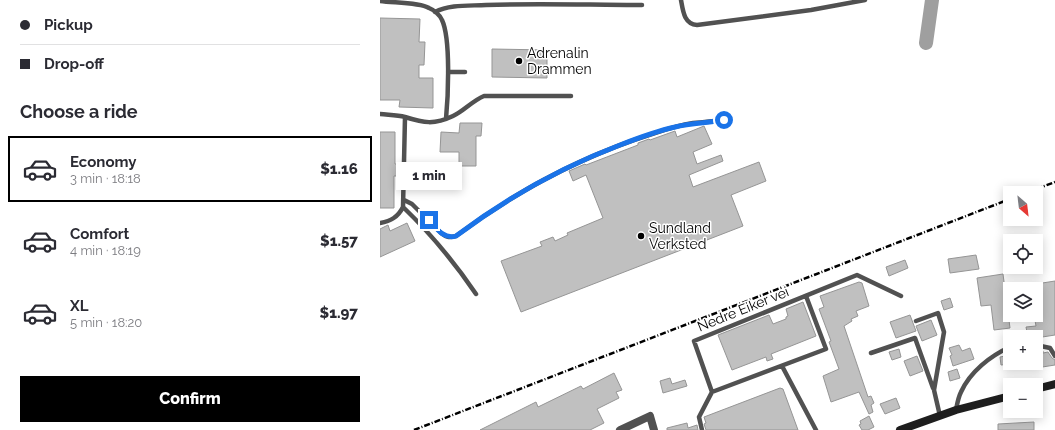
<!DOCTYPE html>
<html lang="en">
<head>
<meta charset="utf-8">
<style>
  body { margin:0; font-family:Raleway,sans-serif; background:#f2f2f3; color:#2b2b33; height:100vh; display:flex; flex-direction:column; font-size:15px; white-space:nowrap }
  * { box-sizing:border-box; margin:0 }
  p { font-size:13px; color:#7c7c81 }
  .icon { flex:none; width:22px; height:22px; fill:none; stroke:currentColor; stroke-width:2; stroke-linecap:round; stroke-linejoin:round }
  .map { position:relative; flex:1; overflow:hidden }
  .sheet { display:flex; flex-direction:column; background:#fff; width:380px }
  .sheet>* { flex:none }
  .guide { display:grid; align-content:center; height:88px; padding:0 20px; background:#fff }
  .needle { width:26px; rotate:152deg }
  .controls { position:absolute; left:623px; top:186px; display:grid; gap:8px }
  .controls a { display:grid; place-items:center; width:40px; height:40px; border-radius:0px; background:#fff; box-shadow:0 2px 10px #0003; font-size:20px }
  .end { position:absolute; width:18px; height:18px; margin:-9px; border:5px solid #1a73e8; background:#fff; box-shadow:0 0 0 2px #fff }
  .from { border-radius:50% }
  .bubble { position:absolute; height:28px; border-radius:0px; background:#fff; box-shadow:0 2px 10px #0003; font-size:13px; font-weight:800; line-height:28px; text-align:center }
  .guide b { display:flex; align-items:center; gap:14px; height:38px; font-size:15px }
  .guide b+b { border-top:1px solid #e1e1e2 }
  .guide i { width:10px; height:10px; background:#2b2b33 }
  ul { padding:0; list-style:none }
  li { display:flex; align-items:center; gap:12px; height:66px; margin:0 8px 6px; padding:0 12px; border:2px solid transparent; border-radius:0px }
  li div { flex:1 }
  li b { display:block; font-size:15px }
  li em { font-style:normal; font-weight:800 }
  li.active { border-color:#000 }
  li>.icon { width:36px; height:36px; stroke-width:1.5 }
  h2 { padding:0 20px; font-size:18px; line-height:48px }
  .primary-button { display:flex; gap:8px; margin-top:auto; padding:8px 20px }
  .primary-button a { flex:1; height:46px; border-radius:0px; background:#000; color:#fff; font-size:16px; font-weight:800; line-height:46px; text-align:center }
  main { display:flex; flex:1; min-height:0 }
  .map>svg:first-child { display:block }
</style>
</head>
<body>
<main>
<section class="sheet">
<div class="guide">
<b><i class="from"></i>Pickup</b>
<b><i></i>Drop-off</b>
</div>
<h2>Choose a ride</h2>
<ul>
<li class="active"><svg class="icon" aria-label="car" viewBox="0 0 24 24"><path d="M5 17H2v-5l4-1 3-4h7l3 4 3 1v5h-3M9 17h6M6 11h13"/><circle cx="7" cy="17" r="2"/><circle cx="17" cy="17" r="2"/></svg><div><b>Economy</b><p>3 min · 18:18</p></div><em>$1.16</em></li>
<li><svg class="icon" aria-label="car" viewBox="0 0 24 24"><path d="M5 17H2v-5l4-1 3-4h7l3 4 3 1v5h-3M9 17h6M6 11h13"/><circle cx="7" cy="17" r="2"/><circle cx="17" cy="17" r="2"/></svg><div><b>Comfort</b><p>4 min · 18:19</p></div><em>$1.57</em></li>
<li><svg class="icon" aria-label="car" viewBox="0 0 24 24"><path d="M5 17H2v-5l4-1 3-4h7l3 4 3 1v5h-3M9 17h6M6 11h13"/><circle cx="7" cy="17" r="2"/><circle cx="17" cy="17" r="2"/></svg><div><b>XL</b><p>5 min · 18:20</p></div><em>$1.97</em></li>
</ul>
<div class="primary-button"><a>Confirm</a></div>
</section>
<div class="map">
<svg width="675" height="430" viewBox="0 0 675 430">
  <rect width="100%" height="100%" fill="#fff"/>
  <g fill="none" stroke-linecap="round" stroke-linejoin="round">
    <!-- river -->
    <path stroke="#9f9f9f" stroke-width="14" d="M546,43L552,0"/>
  </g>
  <!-- building -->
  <path fill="#c0c0c0" stroke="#959595" d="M0,18L40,19L39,42H45L44,65H39V78H53V108L19,107L20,100H0Z
    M112,49L167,50V78L112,77Z
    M80,123H102L101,136H96V166H79V152H60L61,132L79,133Z
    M324,126L332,144L313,152L317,164L341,155L343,161L309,175L313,187L379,162L386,181L351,195L363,226L141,312L121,261L162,246L160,242L173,237L175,241L188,235L187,233L223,218L206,175L193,181L189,171L205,164L206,165L258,145V143L269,139L270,140L295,131L297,137Z
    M0,132H15V164H18V176H14V208H0Z
    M27,223L35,241L0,257V229L8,225L10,231Z
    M596,255L599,269L570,273L568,259Z
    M525,260L528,268L509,276L506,267Z
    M623,274L630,328L614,330L611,305L601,306L597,278Z
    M675,281V335L656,338L648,337L646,327L656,326L654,315H656V284Z
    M479,282L482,283L489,306L476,311L478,316L471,319L472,321L464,326L488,397L491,396L494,403L491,405L493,412L489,414L479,392L451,402L443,376L459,369L449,342L451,341L439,309L444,307L440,296Z
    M570,298L573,307L564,310L561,301Z
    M423,302L436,336L391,354L393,359L387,361L386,357L352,370L338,335L389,315L393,324L406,319V317L408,316L406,309Z
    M530,315L536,331L516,338L510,322Z
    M551,320L557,335L542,341L536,326Z
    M579,345L582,351L590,348L594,359L573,366L570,356L572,355L569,348Z
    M519,349L521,357L512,360L509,352Z
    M663,351V353L668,352L672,358L675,360V365L656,368V353Z
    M630,355V364L621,365L620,357Z
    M537,356L543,371L530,376L524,361Z
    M577,369L580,378L570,381L568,372Z
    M234,373L242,390L236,392L239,398L217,409L224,423L210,430H100L156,402L158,407L201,386L203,389Z
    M290,378L292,384L305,380L307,386L283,393L280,381Z
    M400,388L403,389L418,430H326L324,424L326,423L324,417Z
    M516,398L520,408L505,414L500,404Z
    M489,416L494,427L488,430H482L479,425L481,424L480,421Z
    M654,422V430H618V424Z
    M307,423L308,428L317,425L318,430H287V428Z"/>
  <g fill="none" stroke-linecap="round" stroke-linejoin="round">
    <!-- lane -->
    <path stroke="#515151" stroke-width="4.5" d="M301,0C303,11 304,24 317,25L431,10L485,0
      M0,1C13,3 38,2 49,8C54,10 60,15 62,20C71,39 68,98 66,119
      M55,12C70,4 90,6 106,5C158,3 210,5 262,5
      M68,72H85
      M0,114C8,115 17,115 25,117C44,123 54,125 73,116C84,111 92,101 104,96H191
      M24,200L32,204L61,233C66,237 69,238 76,236C136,191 202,156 275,133C287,129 300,125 313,123C325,122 337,122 349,118
      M23,207C50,233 75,263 96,294
      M0,223C11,221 18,217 23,207L25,117
      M536,321L558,313L564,332L554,390L560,416
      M656,345L670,348L675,356
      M491,353L535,338L553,388
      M402,366L436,430
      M332,392L446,349L426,296
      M576,410C577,405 578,398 581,392C590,372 610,356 630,347
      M322,430L319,417L332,392L314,341L477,275L521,296"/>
    <!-- street -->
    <path stroke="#515151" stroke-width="8" d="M240,430L270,416L274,430"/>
    <!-- secondary -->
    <path stroke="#1e1e1e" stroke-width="8" d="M656,389L675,384
      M520,430L576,410L630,396"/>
    <!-- rail -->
    <path stroke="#000" stroke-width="2.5" stroke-dasharray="6 2 1 2" stroke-linecap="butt" d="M646,193L675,182
      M34,430L630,199"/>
  </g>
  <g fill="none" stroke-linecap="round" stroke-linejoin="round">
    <!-- route -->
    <path stroke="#1a73e8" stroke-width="5" d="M49,220C56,228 64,240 76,236C128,197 179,168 240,145C258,138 277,131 295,127C311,123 328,123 344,120"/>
  </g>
  <!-- markers -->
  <g fill="#000" stroke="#fff" stroke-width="1.5">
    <circle cx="139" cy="61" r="4"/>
    <circle cx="261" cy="236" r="4"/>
  </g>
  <g text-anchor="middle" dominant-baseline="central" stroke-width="3" stroke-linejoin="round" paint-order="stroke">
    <!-- poi labels -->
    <g font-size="14" fill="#000" stroke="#fff" text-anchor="start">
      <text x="147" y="53">Adrenalin<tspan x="147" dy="16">Drammen</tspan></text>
      <text x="269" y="228">Sundland<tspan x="269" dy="16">Verksted</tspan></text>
    </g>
    <!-- street labels -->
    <g font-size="14" fill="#000" stroke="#fff">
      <text transform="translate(363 309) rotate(-22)">Nedre Eiker vei</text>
    </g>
  </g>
</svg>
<div class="controls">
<a><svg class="needle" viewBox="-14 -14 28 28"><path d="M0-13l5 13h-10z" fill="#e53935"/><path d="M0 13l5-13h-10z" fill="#7c7c81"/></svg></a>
<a><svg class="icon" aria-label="locate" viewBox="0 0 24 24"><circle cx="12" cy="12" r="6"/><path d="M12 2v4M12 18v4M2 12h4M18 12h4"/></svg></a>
<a><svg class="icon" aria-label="layers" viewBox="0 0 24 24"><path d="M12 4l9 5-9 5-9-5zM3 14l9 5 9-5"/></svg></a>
<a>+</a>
<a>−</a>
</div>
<i class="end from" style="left:344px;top:120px"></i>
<i class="end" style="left:49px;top:220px"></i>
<div class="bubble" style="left:16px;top:162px;width:66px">1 min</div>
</div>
</main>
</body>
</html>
